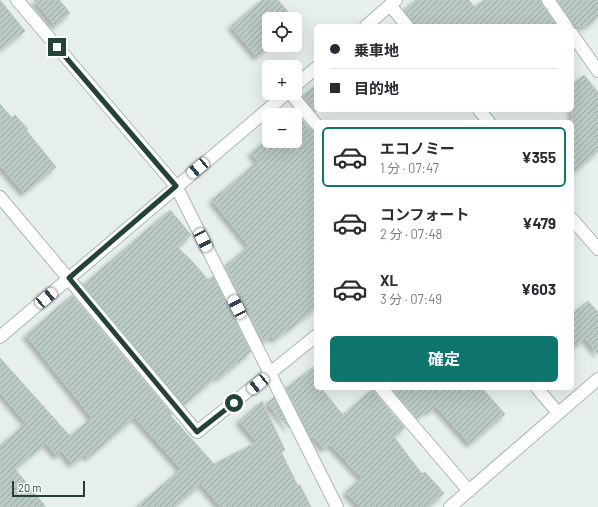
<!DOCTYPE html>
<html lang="ja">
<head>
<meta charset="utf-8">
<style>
  body { margin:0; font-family:Barlow,"Noto Sans JP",sans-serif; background:#f7f7f7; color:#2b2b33; height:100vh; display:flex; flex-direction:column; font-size:15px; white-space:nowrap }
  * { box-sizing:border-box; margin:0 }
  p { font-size:13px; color:#7c7c81 }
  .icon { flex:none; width:22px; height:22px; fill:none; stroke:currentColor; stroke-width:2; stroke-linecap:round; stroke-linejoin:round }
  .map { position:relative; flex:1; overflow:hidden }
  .side { position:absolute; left:314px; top:120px; width:260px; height:270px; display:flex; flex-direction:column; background:#fff; border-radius:6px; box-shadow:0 4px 16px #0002 }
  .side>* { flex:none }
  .guide { position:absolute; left:314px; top:24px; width:260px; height:88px; border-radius:6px; box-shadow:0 4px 16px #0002; display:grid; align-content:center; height:88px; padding:0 16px; background:#fff }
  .fabs { position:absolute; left:262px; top:12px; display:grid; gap:8px }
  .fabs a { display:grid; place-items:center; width:40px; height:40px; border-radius:6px; background:#fff; box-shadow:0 4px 16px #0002; font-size:20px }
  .scale { position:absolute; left:12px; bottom:10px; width:73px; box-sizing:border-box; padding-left:4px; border:2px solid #24423a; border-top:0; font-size:11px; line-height:14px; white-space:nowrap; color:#24423a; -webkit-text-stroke:3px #f7fbf9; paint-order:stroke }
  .end { position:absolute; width:18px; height:18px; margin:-9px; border:5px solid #24423a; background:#fff; box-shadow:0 0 0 2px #fff }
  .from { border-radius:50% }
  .car { position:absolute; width:12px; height:24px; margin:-12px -6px; border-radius:5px; box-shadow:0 0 3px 1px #0007; background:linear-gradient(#fff 24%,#345 0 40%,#fff 0 76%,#345 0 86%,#fff 0) }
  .guide b { display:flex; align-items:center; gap:14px; height:38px; font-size:15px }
  .guide b+b { border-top:1px solid #e1e1e2 }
  .guide i { width:10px; height:10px; background:#2b2b33 }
  ul { padding:7px 0 0; list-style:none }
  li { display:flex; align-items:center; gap:12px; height:60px; margin:0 8px 6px; padding:0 8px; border:2px solid transparent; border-radius:6px }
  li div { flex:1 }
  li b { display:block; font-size:15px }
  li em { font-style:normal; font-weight:700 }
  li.active { border-color:#0f766e }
  li>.icon { width:36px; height:36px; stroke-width:1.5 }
  .button { display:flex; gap:8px; margin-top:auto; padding:8px 16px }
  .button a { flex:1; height:46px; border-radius:6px; background:#0f766e; color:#fff; font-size:16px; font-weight:700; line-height:46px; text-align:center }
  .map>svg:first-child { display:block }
</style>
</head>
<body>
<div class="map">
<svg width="598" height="507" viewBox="0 0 598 507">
  <defs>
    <pattern id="building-hatch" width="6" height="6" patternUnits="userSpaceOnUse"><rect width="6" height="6" fill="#bbcac4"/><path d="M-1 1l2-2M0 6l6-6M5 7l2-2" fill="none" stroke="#98a6a0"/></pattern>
    <filter id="shadow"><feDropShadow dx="-3.5" dy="3.5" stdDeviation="2" flood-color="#0004"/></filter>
  </defs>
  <rect width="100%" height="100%" fill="#e6efeb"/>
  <!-- building -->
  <path fill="url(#building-hatch)" stroke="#b8c9c2" filter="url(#shadow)" d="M0,0L25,31L0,50Z
    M34,0H59L70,13L55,26Z
    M262,0H278L294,19H269V45H272L257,57L231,26Z
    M415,0H469L474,7L484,0H541L542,4L557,26H414L413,21L404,10Z
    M557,0H598V17L587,26H573L572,22Z
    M584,75L598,92V151L572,174V85Z
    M316,85V112L302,96Z
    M0,104L12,118L15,115L28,129L26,130L56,167L24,193L0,165Z
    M292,108L310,129L316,131V308L289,330L288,329L275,340L271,336L263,342L225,266L249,246L212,200L258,161L251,153L269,138V141H295V115H283Z
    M170,210L191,235L178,248L193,262L208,280L213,276L251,352L219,378L217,376L184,405L83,285Z
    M72,295L172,414L171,416L214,464L257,442L239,421L262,401L285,450L281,452L298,486L300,485L311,507H221L201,484L174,507H137L181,469L135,417L88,458L85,454L72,464L62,451L57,456L46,443L15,469L46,507H0V446L26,423L0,392V358L70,436L92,418L26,335Z
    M588,301L598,312V354L585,338L572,349V314Z
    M316,365V388H321L343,415L374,388L375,393L405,428L394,437L422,474L425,472L444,493L428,507H360L346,492L362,478L330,444L324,449L313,436L310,437L286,388Z
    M391,388H482L505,414L470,444L436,406L429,412L427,410L417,418Z
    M274,397L289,428L267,403Z"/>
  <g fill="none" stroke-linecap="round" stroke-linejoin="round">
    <!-- minor casing -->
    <g stroke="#a8b8b2" stroke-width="14">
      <path id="minor" d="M17,0L176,186L337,507
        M548,0L566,26
        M390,5L407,26
        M366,26L396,0
        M572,34L598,71
        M295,86L316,68
        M290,93L316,124
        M479,110L489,122
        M0,197L197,432L316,336
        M572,219L598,249
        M0,337L287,93
        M381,388L469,491
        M537,388L558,413
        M450,507L598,379"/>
    </g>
    <!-- minor -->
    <use href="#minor" stroke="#fff" stroke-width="12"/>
  </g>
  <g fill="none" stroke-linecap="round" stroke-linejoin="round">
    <!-- route -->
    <path stroke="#24423a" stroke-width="5" d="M57,47L176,186L69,278L197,432L234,403"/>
  </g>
</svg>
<div class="fabs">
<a><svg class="icon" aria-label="locate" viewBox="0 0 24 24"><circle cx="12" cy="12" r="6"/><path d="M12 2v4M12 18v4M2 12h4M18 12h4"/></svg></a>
<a>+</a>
<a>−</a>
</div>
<div class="scale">20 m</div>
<i class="end from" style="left:234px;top:403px"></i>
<i class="end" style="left:57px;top:47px"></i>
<i class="car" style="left:198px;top:168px;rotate:230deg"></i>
<i class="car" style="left:203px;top:240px;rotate:153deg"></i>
<i class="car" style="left:46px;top:298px;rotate:50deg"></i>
<i class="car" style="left:237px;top:307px;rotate:333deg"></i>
<i class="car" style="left:258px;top:384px;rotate:231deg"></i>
<div class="guide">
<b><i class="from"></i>乗車地</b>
<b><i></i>目的地</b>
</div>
<section class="side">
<ul>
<li class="active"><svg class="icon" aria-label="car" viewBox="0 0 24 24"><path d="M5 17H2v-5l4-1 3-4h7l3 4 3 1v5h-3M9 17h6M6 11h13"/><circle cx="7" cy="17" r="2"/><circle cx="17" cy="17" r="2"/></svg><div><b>エコノミー</b><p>1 分 · 07:47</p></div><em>¥355</em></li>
<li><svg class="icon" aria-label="car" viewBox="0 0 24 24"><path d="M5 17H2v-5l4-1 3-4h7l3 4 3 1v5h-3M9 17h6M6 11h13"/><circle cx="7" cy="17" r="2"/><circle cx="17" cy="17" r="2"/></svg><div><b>コンフォート</b><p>2 分 · 07:48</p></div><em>¥479</em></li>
<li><svg class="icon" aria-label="car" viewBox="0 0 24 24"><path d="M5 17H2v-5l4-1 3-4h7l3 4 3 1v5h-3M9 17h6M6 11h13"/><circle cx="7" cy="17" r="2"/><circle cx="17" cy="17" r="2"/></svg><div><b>XL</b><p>3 分 · 07:49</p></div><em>¥603</em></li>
</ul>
<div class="button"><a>確定</a></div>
</section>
</div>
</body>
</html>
